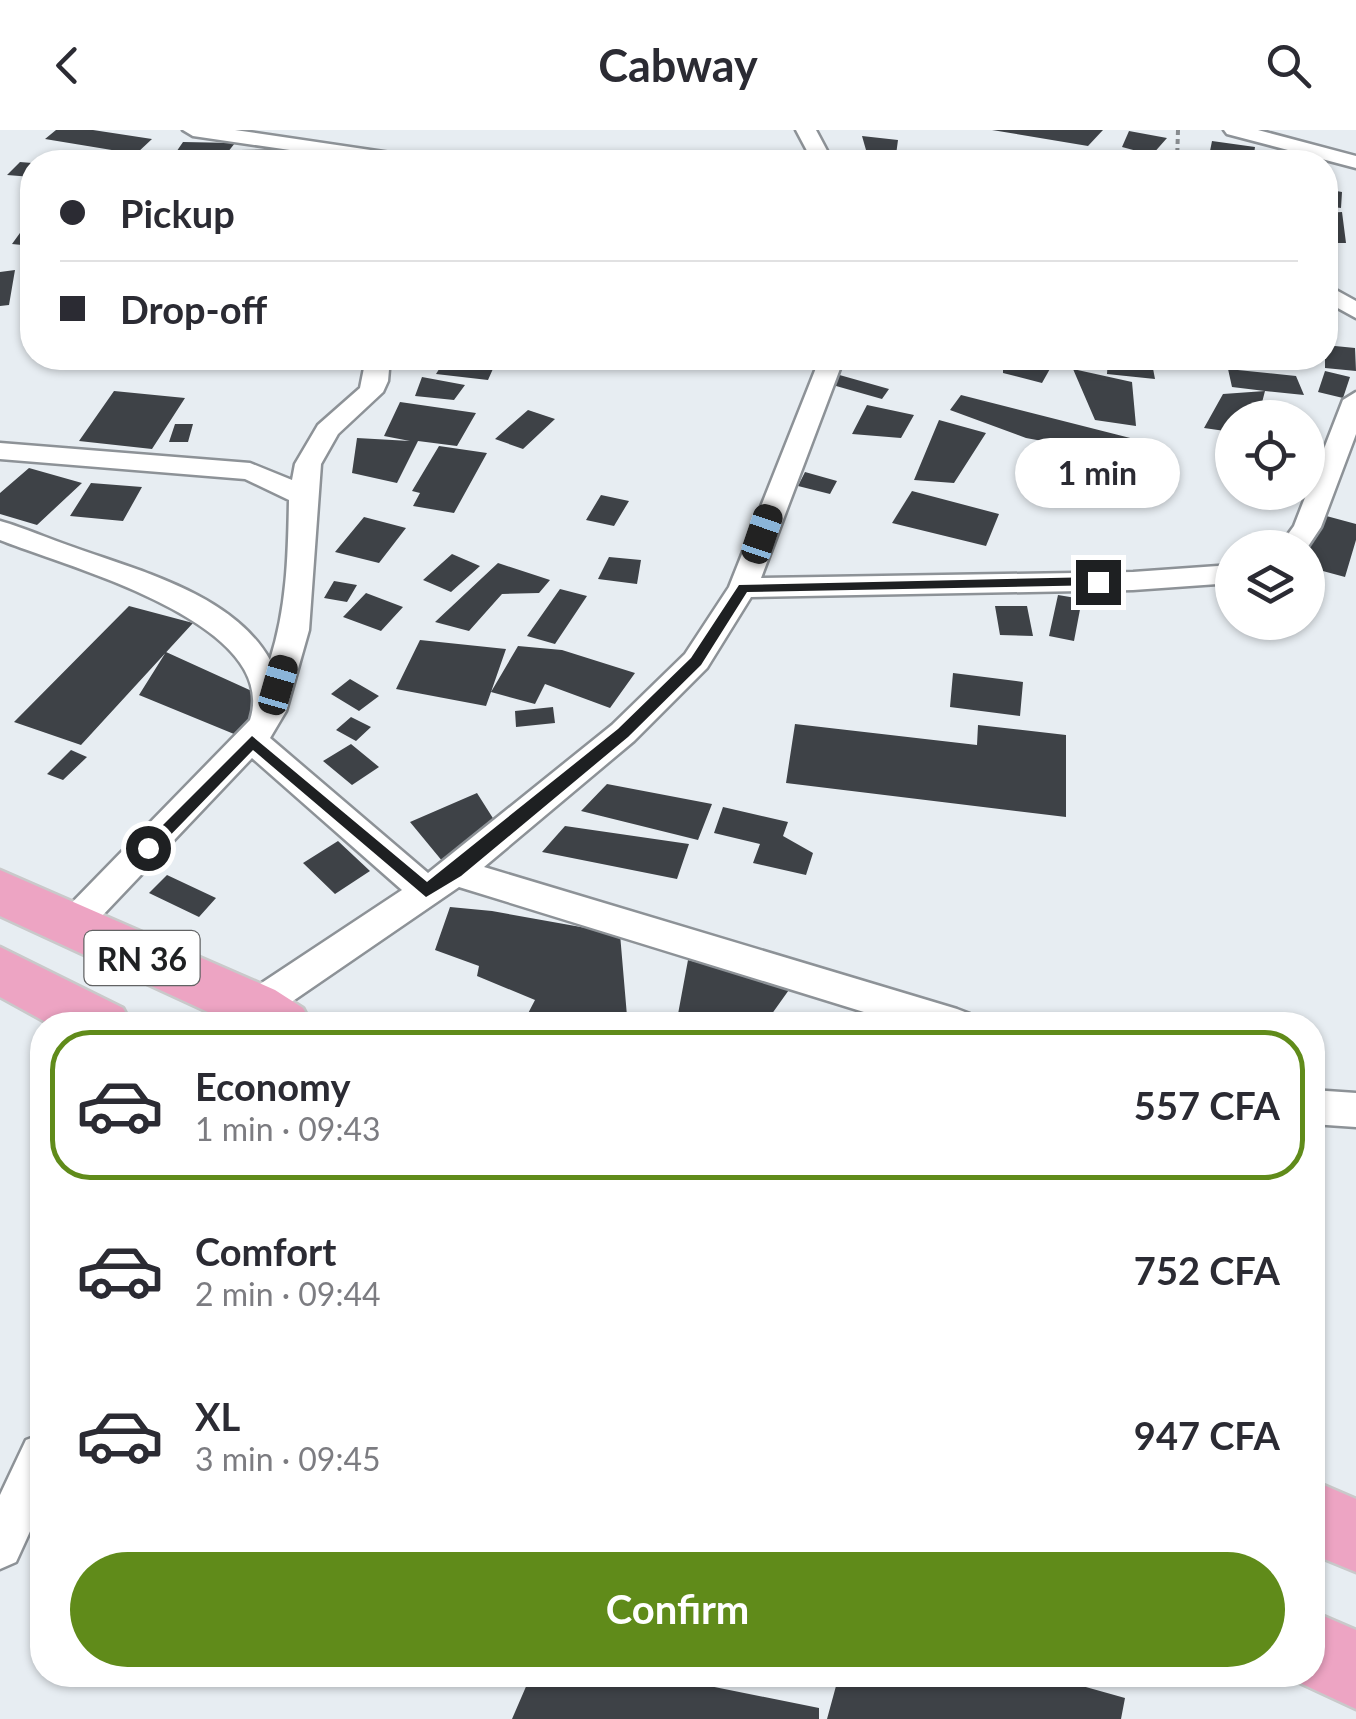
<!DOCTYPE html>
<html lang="en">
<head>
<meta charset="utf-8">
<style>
  body { margin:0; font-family:Lato,sans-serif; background:#f2f2f3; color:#2b2b33; height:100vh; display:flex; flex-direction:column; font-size:38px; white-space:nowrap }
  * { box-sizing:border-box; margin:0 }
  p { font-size:32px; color:#7c7c81 }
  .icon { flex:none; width:55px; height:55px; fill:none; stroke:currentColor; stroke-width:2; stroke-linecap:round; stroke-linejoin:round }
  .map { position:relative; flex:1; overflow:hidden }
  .details { position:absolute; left:30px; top:882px; width:1295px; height:675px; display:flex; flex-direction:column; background:#fff; border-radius:40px; box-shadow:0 2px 8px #0004 }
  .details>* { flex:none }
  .top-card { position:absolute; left:20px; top:20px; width:1318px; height:220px; border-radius:40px; box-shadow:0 2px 8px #0004; display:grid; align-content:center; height:220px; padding:0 40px; background:#fff }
  .buttons { position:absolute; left:1215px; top:270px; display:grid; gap:20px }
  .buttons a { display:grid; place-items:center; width:110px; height:110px; border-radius:50%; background:#fff; box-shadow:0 2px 8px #0004; font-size:50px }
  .end { position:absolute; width:45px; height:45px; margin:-22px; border:12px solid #1e2022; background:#fff; box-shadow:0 0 0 5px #fff }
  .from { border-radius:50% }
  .bubble { position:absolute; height:70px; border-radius:35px; background:#fff; box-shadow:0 2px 8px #0004; font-size:32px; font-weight:700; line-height:70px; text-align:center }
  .car { position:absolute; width:30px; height:60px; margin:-30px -15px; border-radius:12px; box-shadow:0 0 8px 2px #0007; background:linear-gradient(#222 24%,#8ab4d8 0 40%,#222 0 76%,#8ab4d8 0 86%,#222 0) }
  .top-card b { display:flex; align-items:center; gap:35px; height:95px; font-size:38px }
  .top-card b+b { border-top:2px solid #e1e1e2 }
  .top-card i { width:25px; height:25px; background:#2b2b33 }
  ul { padding:18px 0 0; list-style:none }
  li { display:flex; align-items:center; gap:30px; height:150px; margin:0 20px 15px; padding:0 20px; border:5px solid transparent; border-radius:40px }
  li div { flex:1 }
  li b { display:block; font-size:38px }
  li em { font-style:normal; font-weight:700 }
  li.current { border-color:#608b1a }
  li>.icon { width:90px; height:90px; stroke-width:1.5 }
  .button { display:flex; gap:20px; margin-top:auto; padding:20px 40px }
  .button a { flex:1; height:115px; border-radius:60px; background:#608b1a; color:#fff; font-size:40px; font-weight:700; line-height:115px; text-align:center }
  header { display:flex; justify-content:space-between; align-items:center; height:130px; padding:0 40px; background:#fff; font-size:45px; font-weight:700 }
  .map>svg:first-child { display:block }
</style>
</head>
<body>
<header><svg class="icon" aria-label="back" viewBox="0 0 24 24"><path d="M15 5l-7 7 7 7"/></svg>Cabway<svg class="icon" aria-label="search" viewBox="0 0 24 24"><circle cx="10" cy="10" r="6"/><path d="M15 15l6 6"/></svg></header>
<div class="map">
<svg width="1356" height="1589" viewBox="0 0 1356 1589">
  <rect width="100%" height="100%" fill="#e7edf2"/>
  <!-- building -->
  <path fill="#3e4247" d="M56,0H93L152,9L136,24L45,9Z
    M992,0H1103L1088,16Z
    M1129,1L1167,8L1152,25L1122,17Z
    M862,6L898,10L896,25L866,20Z
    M1212,11L1255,17L1253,31L1209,26Z
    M183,12L235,13L220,32L170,31Z
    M291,19L287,32H236L240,20Z
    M20,32L32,33V47L7,45Z
    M1325,59L1342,62L1341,78L1325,76Z
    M1342,82L1346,113H1325V83Z
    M25,96H32V116L12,114Z
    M15,140L9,175L0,176V142Z
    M1325,215L1355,218L1356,241L1325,238Z
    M446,228H470L496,232L488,250L436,244Z
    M1003,228L1051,237L1042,253L1003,243Z
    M1108,228H1151L1155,249L1107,244Z
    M1073,239L1132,252L1136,296L1095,290Z
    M1228,239L1296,246L1304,265L1265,261L1258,288H1232V302L1204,298L1223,264L1265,261L1232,257Z
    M1325,241L1350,247L1343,268L1318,262Z
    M836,244L889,259L882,269L829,254Z
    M422,247L465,255L454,270L415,266Z
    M114,261L185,268L152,319L79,311Z
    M961,265L1146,312L1141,329L1026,308L950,280Z
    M400,272L476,283L457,316L418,311L397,353L352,343L357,308L410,311L384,306Z
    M867,275L914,285L901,308L852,304Z
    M528,280L555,289L523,319L495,309Z
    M939,290L986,303L954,353L914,350Z
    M175,294H193L188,312H169Z
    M439,316L487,323L454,383L413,376L420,363L412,361Z
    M29,338L82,353L37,395L0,384V363Z
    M805,342L837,351L830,364L798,356Z
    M91,353L142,357L123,391L70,386Z
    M912,361L999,384L986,416L892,393Z
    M601,365L629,371L614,396L586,390Z
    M1319,384L1356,394V410L1345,447L1308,437V420Z
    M364,387L406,398L379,433L335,422Z
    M452,424L480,436L451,462L423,450Z
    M609,427L641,430L637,454L598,449Z
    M498,433L550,450L539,463L502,464L469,501L435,492Z
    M334,451L357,455L347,472L324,468Z
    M560,459L587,466L555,514L527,506Z
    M366,463L403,477L381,501L343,487Z
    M1058,465L1082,469L1074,511L1049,506Z
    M129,476L193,493L81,615L14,592Z
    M995,476H1027L1033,506L1000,505Z
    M420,510L506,519L491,562L518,516L562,520L635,543L610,578L545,554L535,574L491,562L486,576L396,559Z
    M166,522L254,562L257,585L234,604L139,565Z
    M953,543L1023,552L1020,586L950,577Z
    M350,549L379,566L359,581L331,564Z
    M553,577L555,593L516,597L515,581Z
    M351,587L371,597L356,611L336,600Z
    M795,594L977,615L978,595L1066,605V687L786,653Z
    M351,614L379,637L352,655L323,631Z
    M71,620L87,627L63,650L47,644Z
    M607,654L712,674L698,710L581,681Z
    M477,663L496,693L443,732L410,692Z
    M723,677L788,692L783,706L813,723L806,745L753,733L760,714L714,703Z
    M565,696L689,714L677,749L542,722Z
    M338,711L370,741L335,764L303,733Z
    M167,745L216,768L199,787L149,763Z
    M450,777L492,781L620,804L627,886L672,895H522L535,870L477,846L479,836L435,820Z
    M688,830L791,857L764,895H676Z
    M861,884L900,894V895H857Z
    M531,1545H655L819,1578V1589H512Z
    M839,1545H1043L1125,1568L1121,1589H827Z"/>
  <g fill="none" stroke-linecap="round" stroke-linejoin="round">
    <!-- street casing -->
    <g stroke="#8d9297" stroke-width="5">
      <path id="street" d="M183,0H235L411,26L421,32H372L193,6Z
        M796,0H816L833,32H813Z
        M1224,0H1258L1356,26V38L1227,4Z
        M1325,154L1356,171V188L1325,171Z
        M366,228H390L388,251L383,262L338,304L321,334L309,500L286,581L270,608L428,743L612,595L685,524L729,457L820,228H844L761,448L1133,442L1232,435V453L1133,460L751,467L707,538L634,611L484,737L957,879L970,884L975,895H906L459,757L268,888L255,892L242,888L237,877L242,866L402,760L252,628L82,807L70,811L58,807L52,797L58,787L250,590C282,492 64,436 0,410V391C25,398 49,409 73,417C139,441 233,464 270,530C287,477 288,425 289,370L245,349L0,329V313L250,333L292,350L295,334L318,295L360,258Z
        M1356,262V304L1321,397L1307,418H1278L1294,396L1343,270Z
        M1312,960L1356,963V997L1312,994Z
        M42,1304V1375L16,1432L0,1439V1365L26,1310Z"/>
    </g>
    <!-- primary casing -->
    <g stroke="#c9c9ca" stroke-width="5">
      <path id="primary" d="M0,740L275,860L303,878L312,895H236L0,786Z
        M0,817L123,878L132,895H51L0,867Z
        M1312,1350L1356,1369V1442L1312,1424Z
        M1312,1481L1356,1500V1579L1285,1546L1312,1545Z"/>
    </g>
    <!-- path -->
    <path stroke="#878b8f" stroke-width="4" stroke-dasharray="5 4" stroke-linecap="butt" d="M1177,32L1178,0"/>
    <!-- street -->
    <use href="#street" fill="#fff" fill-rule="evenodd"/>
    <!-- primary -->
    <use href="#primary" fill="#eda4c3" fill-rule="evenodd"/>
  </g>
  <!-- route -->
  <path fill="#1e2022" d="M1098,447L1103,448V455L747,462L701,535L628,607L461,746L426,767L253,620L154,722L148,724L140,718L252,606L427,752L618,599L691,528L739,455Z"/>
  <g text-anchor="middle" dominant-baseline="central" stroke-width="10" stroke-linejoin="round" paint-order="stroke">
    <!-- shield labels -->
    <rect fill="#fff" stroke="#626364" stroke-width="2.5" x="84.5" y="801" width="115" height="54" rx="8"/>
    <g font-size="32" font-weight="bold" fill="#1e2022">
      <text x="142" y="828">RN 36</text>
    </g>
  </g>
</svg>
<div class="buttons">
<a><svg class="icon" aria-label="locate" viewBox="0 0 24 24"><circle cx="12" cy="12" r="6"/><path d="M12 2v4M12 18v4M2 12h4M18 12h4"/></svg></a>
<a><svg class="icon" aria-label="layers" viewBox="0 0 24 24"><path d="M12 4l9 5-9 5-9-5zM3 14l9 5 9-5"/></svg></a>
</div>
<i class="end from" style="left:148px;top:718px"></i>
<i class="end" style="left:1098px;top:452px"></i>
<div class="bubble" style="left:1015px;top:308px;width:165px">1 min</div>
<i class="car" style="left:762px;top:404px;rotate:19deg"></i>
<i class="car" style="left:278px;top:555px;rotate:16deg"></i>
<div class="top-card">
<b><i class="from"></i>Pickup</b>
<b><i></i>Drop-off</b>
</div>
<section class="details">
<ul>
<li class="current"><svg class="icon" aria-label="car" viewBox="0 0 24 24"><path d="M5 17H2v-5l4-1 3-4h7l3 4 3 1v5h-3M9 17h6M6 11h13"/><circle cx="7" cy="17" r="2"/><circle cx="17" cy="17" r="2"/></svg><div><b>Economy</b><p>1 min · 09:43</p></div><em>557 CFA</em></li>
<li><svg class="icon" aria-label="car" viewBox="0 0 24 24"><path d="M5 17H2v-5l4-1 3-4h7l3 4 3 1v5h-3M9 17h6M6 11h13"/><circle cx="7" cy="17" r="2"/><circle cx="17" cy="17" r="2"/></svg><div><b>Comfort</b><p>2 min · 09:44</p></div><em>752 CFA</em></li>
<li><svg class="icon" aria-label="car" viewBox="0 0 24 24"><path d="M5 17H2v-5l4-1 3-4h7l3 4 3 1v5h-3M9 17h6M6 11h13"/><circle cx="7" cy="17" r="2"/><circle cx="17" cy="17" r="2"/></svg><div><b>XL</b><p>3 min · 09:45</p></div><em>947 CFA</em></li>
</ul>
<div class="button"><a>Confirm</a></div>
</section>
</div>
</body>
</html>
